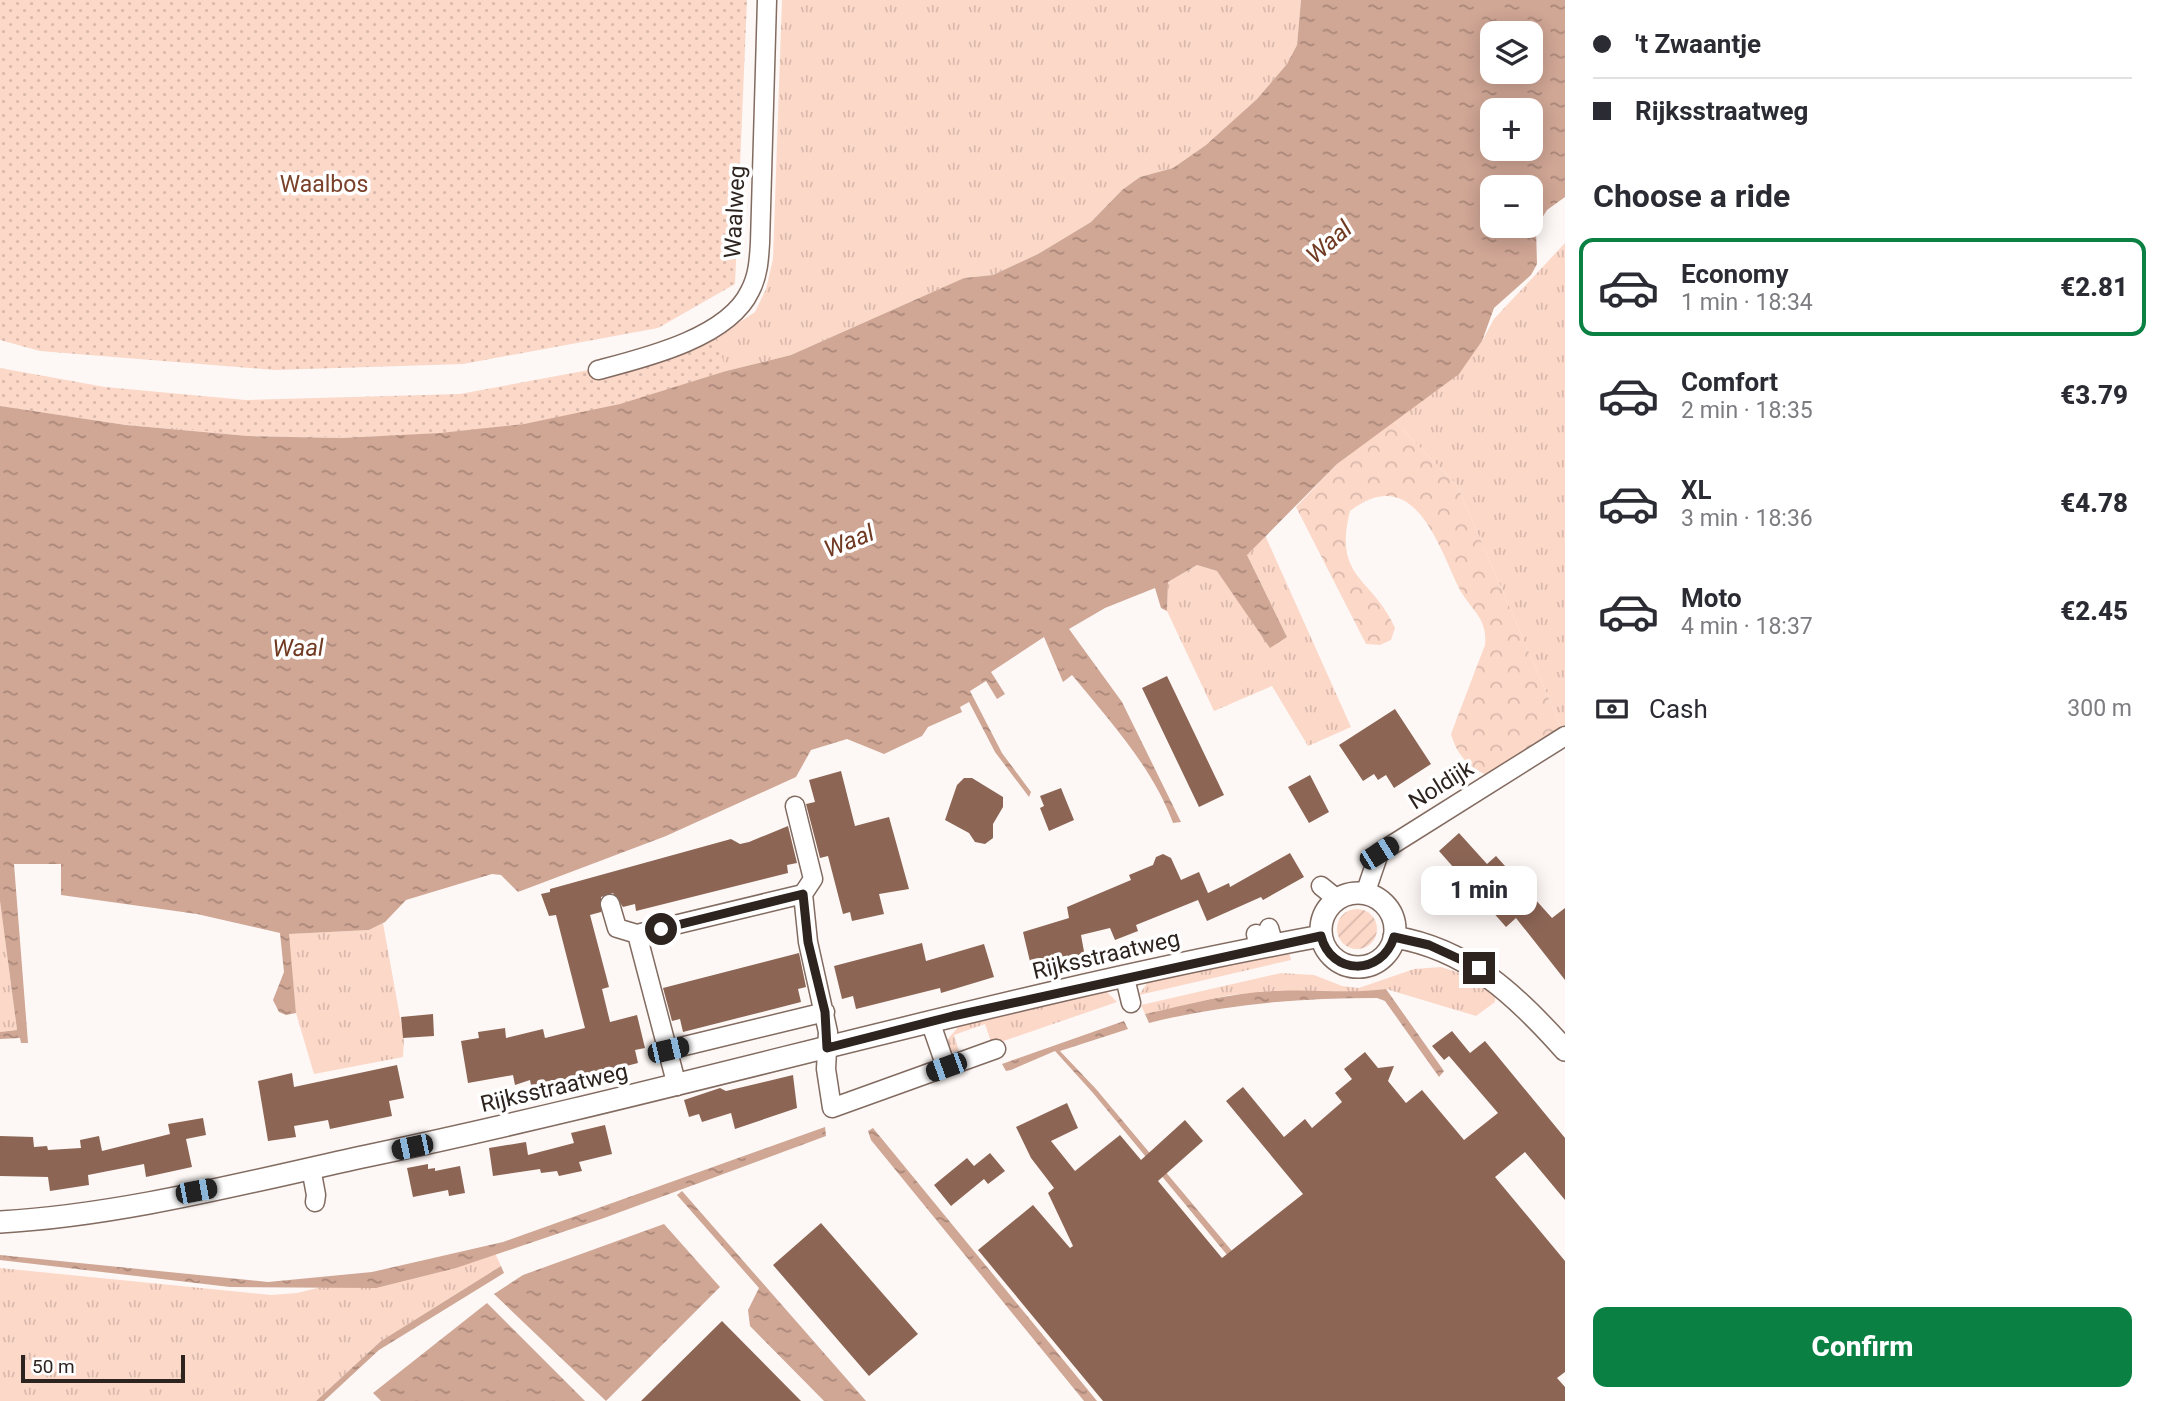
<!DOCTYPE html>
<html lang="en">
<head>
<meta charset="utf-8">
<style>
  body { margin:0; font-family:Roboto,sans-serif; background:#f2f2f3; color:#2b2b33; height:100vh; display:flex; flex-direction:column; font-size:26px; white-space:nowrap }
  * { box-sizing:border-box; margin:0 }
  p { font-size:23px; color:#7c7c81 }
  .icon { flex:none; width:38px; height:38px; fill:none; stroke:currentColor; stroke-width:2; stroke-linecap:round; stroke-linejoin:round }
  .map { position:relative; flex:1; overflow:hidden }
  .side { display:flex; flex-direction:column; background:#fff; width:595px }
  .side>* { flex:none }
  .banner { display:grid; align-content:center; height:154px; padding:0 28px; background:#fff }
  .controls { position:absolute; left:1480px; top:21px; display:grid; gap:14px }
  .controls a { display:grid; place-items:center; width:63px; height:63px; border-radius:14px; background:#fff; box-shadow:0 4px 18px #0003; font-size:35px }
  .scale { position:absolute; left:21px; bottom:18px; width:164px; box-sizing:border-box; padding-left:7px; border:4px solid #2d231f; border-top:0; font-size:19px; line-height:24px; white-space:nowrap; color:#2d231f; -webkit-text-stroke:5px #fff; paint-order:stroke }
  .end { position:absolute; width:32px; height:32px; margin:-16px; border:9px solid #2d231f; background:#fff; box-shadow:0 0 0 4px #fff }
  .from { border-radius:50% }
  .bubble { position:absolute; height:49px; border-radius:14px; background:#fff; box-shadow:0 4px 18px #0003; font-size:23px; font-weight:800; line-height:49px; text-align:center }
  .car { position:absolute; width:21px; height:42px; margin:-21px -10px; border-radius:9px; box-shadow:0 0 5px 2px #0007; background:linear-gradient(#222 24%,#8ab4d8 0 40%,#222 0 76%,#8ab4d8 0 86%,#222 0) }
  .banner b { display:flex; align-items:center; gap:24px; height:66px; font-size:26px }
  .banner b+b { border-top:2px solid #e1e1e2 }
  .banner i { width:18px; height:18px; background:#2b2b33 }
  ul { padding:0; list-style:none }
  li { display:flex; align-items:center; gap:21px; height:98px; margin:0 14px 10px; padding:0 14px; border:4px solid transparent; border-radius:14px }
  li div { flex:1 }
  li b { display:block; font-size:26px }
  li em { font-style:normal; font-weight:800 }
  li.on { border-color:#0b8043 }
  li>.icon { width:63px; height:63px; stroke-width:1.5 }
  h2 { padding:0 28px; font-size:32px; line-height:84px }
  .pay { display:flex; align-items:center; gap:18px; height:77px; padding:0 28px; font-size:26px }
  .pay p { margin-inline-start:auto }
  .action { display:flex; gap:14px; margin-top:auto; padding:14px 28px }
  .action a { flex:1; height:80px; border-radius:14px; background:#0b8043; color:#fff; font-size:28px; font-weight:800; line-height:80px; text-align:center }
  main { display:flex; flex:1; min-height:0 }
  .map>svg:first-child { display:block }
</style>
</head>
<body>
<main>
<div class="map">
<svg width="1565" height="1401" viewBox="0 0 1565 1401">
  <defs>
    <pattern id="grass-tufts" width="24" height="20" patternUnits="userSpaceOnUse" patternTransform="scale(1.75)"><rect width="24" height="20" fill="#fcd8c9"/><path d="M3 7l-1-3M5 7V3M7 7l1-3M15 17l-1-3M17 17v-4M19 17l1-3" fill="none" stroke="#d8b9ac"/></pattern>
    <pattern id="forest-crowns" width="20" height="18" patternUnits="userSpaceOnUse" patternTransform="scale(1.75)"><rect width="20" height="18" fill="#fcd8c9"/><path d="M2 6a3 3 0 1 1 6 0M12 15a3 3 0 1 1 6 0" fill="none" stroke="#d8b9ac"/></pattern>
    <pattern id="park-dots" width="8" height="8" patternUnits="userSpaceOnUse" patternTransform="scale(1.75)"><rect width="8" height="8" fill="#fcd8c9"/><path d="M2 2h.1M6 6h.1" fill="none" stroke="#d8b9ac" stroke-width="1.8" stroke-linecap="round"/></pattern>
    <pattern id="garden-furrows" width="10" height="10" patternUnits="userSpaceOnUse" patternTransform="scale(1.75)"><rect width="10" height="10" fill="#fcd8c9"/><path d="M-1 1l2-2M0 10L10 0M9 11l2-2" fill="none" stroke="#d8b9ac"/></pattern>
    <pattern id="water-ripples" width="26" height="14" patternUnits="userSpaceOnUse" patternTransform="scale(1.75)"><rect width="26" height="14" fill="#d0a695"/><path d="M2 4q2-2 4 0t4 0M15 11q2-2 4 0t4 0" fill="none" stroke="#a98779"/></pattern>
  </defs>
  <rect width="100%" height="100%" fill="#fdf8f5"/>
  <!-- grass -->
  <path fill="url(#grass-tufts)" d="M782,0H1301L1297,45L1287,64L1257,99L1206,145L1173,168L1140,177L1122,190L1091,222L1038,254L993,275L964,278L791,355L726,371L620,404L524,424L440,433L342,438L248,436L126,425L0,406V376L36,383L172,399L200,411L257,412L273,405L513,391L697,350L755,312L766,289L773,259Z
    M1565,243V727L1562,729L1457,485L1393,420L1433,393L1482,341L1494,319Z
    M1265,535L1351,727L1308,746L1272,686L1214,711L1167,611L1168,582L1197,565L1217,571L1287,637L1247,555Z
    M0,901L17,1030L0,1032Z
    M383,923L404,1039L403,1057L314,1074L296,1013L288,934L369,930Z
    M1289,951L1291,960L1139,995L1147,983Z
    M1441,967L1457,972L1495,995V1002L1476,1016L1386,989L1360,992L1278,991L1230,995L1145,1014L1141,1005L1281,973L1314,975L1342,986L1359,988L1414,969Z
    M1107,992L1117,1002L992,1045L985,1024L954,1035L959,1051L950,1052L948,1039L960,1025Z
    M491,1245L501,1266L381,1341L316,1401H0V1268L271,1295L297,1293Z"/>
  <!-- forest -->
  <path fill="url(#forest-crowns)" d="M1393,420L1457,485L1562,729L1486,775C1467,765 1457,755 1451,734L1485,645C1488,617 1470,610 1459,588C1438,545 1414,462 1350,511C1333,580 1372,576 1395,628L1391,640L1380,645L1366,644L1296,507L1337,464Z"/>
  <!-- park -->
  <path fill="url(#park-dots)" d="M0,0H747L735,284L658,328L463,364L275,370L40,351L0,340Z
    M716,335L726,371C691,382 655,395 620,404C412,457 209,437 0,406V368L105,387L246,400L460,394L648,359Z"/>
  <!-- garden -->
  <path fill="url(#garden-furrows)" d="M1337 929a20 20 0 1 1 40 0a20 20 0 1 1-40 0Z"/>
  <!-- water -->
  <path fill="url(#water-ripples)" fill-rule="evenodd" d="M1301,0H1565V197L1547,210L1536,228L1537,264L1531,275L1494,308L1482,341L1459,374L1337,464L1247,555L1287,637L1270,648L1217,571L1197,565L1168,582L1167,611L1161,608L1155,588L1105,608L1069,629L1122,702L1181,822L1173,823C1153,768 1109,720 1072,675L1063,682L1044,637L991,672L1005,694L997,699L986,681L970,691L1002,753L1031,792L1029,797L995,752L969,702L960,707L962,712L928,727L922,736L884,754L847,739L811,750L796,777L666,836L518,892L501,875L492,874L406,900L385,922L369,930L289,934L296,1013L286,1015L279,1012L273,1000L284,972L280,933L197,914L61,895V864H14L28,1043H21L20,1038L0,1039V1032L17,1030L0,901V406L126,425L248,436L342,438L440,433L524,424L620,404L726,371L791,355L964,278L993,275L1038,254L1091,222L1122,190L1140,177L1173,168L1206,145L1257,99L1287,64L1297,45ZM1493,33H1531V72H1493ZM1493,110H1531V149H1493ZM1493,187H1531V226H1493Z
    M1386,989L1444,1071L1439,1077L1385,1001L1377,998C1299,998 1224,1004 1149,1023L1145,1014C1189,1004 1233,992 1278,991C1314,989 1350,994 1386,989Z
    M1124,1021L1128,1029L1060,1051L1096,1089L1358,1401H1348L1093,1093L1055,1051L1011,1070L1006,1071L1002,1064Z
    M825,1127L826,1136L604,1218L456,1268L376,1288L230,1287L0,1260V1255L268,1282L372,1272L503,1242Z
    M873,1128L1097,1401H1084L871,1140L868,1131Z
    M682,1191L866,1401H824L750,1326L748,1310L759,1288L677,1195Z
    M664,1224L720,1287L606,1401L494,1294L523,1275Z
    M501,1266L504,1273L379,1350L324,1401H316L381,1341Z
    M487,1303L585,1401H381L373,1393Z"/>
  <!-- building -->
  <path fill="#8c6555" d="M1167,676L1224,795L1199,807L1142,688Z
    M1395,709L1431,764L1394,788L1386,775L1378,780L1374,774L1363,781L1339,745Z
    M841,771L855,826L889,817L909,889L879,894L884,914L852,921L850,912L843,914L828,856L820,858L806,804L815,802L809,780Z
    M1310,775L1329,812L1309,823L1288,787Z
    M964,778H972L1003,797V807L993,824V838L985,844L975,842L969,833L945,820L957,785Z
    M1061,788L1074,820L1049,831L1040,808L1044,806L1040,796Z
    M788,826L797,863L787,865L788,873L636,911L635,904L623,907L613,893L601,897V912L590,915L609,987L602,989L610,1022L637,1015L645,1048L635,1050L638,1063L532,1090L530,1080L515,1085L513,1075L468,1083L461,1041L479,1038L478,1032L505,1028L506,1038L543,1029L545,1038L585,1028L556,915L549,916L541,894L550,892V889L731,839L740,844L749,842Z
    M1459,833L1487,864L1496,856L1552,918L1565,908V980L1516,918L1506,927L1439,851Z
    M1290,853L1304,877L1263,900L1261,897L1207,921L1198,900L1136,925L1138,931L1115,940L1110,928L1081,935L1085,957L1032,970L1023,932L1069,918L1067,907L1131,880L1129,875L1153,865L1156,857L1163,854L1171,858L1181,880L1199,872L1208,893L1229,883L1230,887Z
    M922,943L926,961L984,944L994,977L941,993L940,988L856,1009L853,996L842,999L834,966Z
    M799,953L806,987L798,989L801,1002L683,1032L680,1019L672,1021L663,988Z
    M433,1014L434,1036L403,1038L401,1017Z
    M1452,1031L1470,1053L1485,1041L1565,1138V1200L1525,1152L1495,1177L1565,1261V1372L1557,1378L1565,1387V1401H1103L978,1250L1033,1205L1070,1248L1073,1246L1048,1193L1054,1188L1031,1158L1016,1127L1067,1103L1078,1128L1051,1141L1075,1171L1120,1135L1141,1160L1185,1120L1203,1141L1158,1181L1222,1258L1303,1194L1226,1101L1243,1087L1284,1137L1305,1119L1312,1128L1342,1102L1335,1093L1352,1079L1344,1069L1365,1052L1378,1068L1394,1066L1388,1081L1406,1103L1422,1090L1464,1140L1498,1113L1449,1056L1444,1060L1432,1046Z
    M397,1065L404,1098L389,1101L392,1116L330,1129L328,1120L294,1126L296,1137L268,1141L258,1081L292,1073L294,1087Z
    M793,1075L797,1108L735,1129L731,1113L702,1122L699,1114L689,1117L684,1100L720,1088L726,1091Z
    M203,1118L206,1135L186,1139L192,1167L146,1177L144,1164L88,1175L89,1185L50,1191L48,1177L0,1176V1136L33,1137L34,1147L47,1146L48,1150L81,1148L80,1140L99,1136L102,1151L170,1134L168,1124Z
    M605,1125L612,1154L579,1162L582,1171L559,1176L557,1171L541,1173L540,1169L493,1176L489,1148L526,1142L528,1155L574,1143L571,1133Z
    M990,1153L1005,1171L988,1184L984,1179L951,1206L934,1185L967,1158L974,1166Z
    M428,1164V1169L435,1168V1171L460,1166L465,1193L449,1196L448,1190L413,1197L407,1168Z
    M821,1223L918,1334L869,1376L773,1265Z
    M722,1321L801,1401H641Z"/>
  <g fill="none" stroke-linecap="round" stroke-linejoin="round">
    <!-- minor casing -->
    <g stroke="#826b61" stroke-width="21">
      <path id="minor" d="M598,370C644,358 728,338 750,291C758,276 759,260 760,243L767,0
        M795,806L813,879L803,894
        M1321,886L1337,899
        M1365,894L1379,853L1565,736
        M610,904L617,928L637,934
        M1269,928L1274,945
        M1256,934L1259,948
        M1125,978L1131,1003
        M930,1021L946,1067
        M668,1050L825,1012
        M677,1086L637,934L803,894L808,942L828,1032L826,1069L832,1108L996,1049
        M311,1168L316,1195L315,1202"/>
    </g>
    <!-- tertiary casing -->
    <g stroke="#826b61" stroke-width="24">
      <path id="tertiary" d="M1321 930a37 37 0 1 1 74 0a37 37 0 1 1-74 0Z
        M1394,937C1468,949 1517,996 1565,1050
        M0,1222C123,1215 247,1182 367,1156C687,1089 1000,995 1321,936"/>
    </g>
    <!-- minor -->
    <use href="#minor" stroke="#fff" stroke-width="18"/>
    <!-- tertiary -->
    <use href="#tertiary" stroke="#fff" stroke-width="21"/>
  </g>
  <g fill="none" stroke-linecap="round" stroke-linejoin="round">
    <!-- route -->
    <path stroke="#2d231f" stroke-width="9" d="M661,929L803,894L808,942L825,1012L827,1048L953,1016L1321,936C1331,976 1382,976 1394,937L1429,945L1479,968"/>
  </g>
  <g text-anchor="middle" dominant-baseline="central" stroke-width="7" stroke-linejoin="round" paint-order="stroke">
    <!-- park labels -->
    <g font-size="23" fill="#794129" stroke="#fff">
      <text x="324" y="184">Waalbos</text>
    </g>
    <!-- street labels -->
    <g font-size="23" fill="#2d231f" stroke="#fff">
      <text transform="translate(735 212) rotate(-87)">Waalweg</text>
      <text transform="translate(1441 785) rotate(-32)">Noldijk</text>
      <text transform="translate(1106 955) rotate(-13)">Rijksstraatweg</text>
      <text transform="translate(554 1088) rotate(-13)">Rijksstraatweg</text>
    </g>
    <!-- water labels -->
    <g font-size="24" font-style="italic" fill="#703921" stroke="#fff">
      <text transform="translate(1329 242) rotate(-41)">Waal</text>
      <text transform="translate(849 541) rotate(-21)">Waal</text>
      <text transform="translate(298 648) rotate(-1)">Waal</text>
    </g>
  </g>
</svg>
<div class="controls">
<a><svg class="icon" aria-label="layers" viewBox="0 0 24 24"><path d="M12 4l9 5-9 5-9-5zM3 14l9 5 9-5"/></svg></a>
<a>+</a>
<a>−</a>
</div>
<div class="scale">50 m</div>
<i class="end from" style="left:661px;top:929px"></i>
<i class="end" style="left:1479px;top:968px"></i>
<div class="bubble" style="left:1421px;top:866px;width:116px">1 min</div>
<i class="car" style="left:1379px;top:853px;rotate:58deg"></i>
<i class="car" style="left:668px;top:1050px;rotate:77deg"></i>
<i class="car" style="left:946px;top:1067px;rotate:250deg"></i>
<i class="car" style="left:412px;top:1147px;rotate:258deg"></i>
<i class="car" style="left:196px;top:1191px;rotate:79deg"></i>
</div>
<section class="side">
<div class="banner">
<b><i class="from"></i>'t Zwaantje</b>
<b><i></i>Rijksstraatweg</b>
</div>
<h2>Choose a ride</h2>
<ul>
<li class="on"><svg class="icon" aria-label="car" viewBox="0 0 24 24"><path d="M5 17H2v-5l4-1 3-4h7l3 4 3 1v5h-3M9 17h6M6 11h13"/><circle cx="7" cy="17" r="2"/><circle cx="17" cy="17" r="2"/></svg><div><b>Economy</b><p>1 min · 18:34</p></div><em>€2.81</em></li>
<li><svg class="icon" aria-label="car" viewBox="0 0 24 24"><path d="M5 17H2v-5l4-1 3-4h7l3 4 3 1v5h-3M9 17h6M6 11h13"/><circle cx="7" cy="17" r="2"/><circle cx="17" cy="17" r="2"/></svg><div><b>Comfort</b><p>2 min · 18:35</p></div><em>€3.79</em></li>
<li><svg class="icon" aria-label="car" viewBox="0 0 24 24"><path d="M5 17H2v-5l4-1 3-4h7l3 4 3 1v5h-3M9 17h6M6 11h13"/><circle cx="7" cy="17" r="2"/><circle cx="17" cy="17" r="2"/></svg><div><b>XL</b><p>3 min · 18:36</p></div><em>€4.78</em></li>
<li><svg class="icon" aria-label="car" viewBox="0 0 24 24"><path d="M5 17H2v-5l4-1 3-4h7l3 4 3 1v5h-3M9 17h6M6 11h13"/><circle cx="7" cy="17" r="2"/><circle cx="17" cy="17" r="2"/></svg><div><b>Moto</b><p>4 min · 18:37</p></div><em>€2.45</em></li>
</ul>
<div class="pay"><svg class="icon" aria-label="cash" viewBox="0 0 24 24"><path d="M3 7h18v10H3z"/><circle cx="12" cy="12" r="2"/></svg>Cash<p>300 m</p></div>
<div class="action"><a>Confirm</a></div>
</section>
</main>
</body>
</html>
